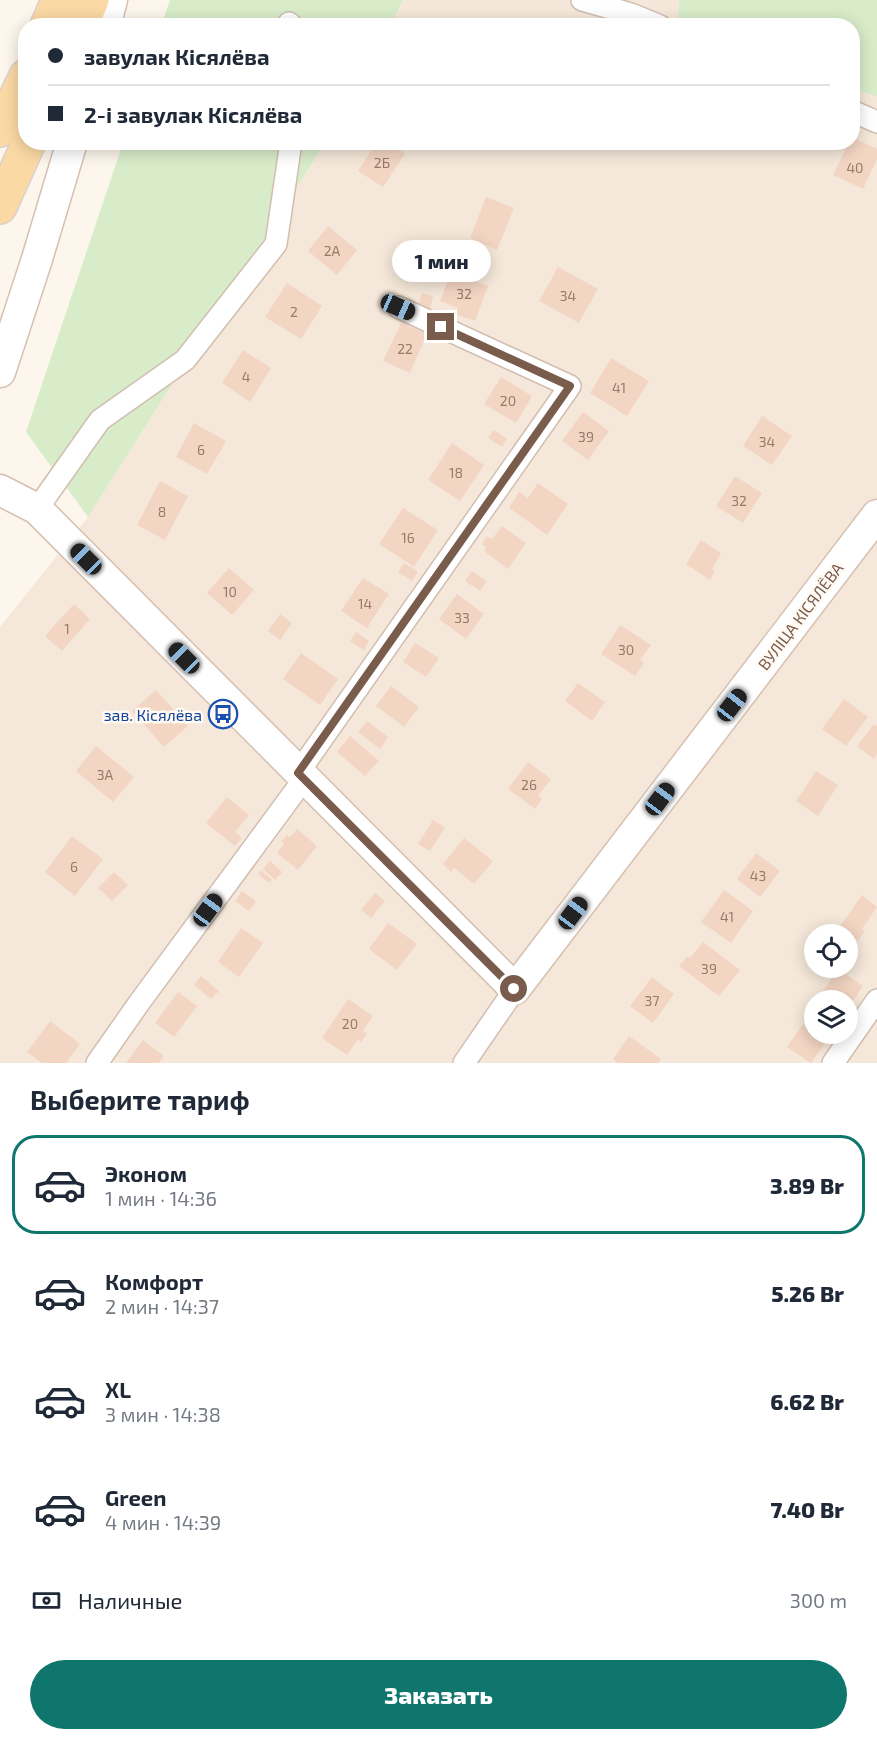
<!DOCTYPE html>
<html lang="ru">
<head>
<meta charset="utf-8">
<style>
  body { margin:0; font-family:"Exo 2",sans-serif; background:#f2f2f3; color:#1f2937; height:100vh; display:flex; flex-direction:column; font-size:22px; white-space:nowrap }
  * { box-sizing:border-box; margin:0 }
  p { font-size:20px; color:#747a83 }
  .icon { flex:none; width:33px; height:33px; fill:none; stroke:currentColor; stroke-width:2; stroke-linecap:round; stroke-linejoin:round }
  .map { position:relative; height:1063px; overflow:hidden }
  .panel { display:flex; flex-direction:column; background:#fff; flex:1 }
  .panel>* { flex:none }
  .banner { position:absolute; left:18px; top:18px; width:842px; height:132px; border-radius:24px; box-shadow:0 3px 15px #0003; display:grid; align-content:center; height:132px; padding:0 30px; background:#fff }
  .fabs { position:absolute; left:804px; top:924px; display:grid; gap:12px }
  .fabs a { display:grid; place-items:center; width:54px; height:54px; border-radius:50%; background:#fff; box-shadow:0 3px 15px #0003; font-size:30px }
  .end { position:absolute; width:27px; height:27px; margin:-14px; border:8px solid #7a5c4d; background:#fff; box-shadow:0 0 0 3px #fff }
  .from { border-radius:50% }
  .bubble { position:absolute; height:42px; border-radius:21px; background:#fff; box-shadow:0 3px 15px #0003; font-size:20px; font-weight:800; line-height:42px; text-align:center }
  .car { position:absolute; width:18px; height:36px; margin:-18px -9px; border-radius:8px; box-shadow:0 0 4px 2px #0007; background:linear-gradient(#222 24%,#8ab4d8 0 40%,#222 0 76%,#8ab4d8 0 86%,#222 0) }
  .banner b { display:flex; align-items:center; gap:21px; height:57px; font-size:22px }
  .banner b+b { border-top:2px solid #e0e1e3 }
  .banner i { width:15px; height:15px; background:#1f2937 }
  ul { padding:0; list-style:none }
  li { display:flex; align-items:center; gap:18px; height:99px; margin:0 12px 9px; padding:0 18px; border:3px solid transparent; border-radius:24px }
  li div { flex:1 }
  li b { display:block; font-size:22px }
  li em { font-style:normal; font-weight:800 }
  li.current { border-color:#0f766e }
  li>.icon { width:54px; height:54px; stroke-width:1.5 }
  h2 { padding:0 30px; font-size:27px; line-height:72px }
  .pay { display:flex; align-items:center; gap:15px; height:66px; padding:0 30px; font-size:22px }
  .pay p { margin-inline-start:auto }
  .primary-button { display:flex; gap:12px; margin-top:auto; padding:12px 30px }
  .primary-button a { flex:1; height:69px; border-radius:36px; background:#0f766e; color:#fff; font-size:24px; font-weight:800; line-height:69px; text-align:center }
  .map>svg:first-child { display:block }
</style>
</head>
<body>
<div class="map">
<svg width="877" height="1063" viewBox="0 0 877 1063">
  <rect width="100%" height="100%" fill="#fdf6ec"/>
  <!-- residential -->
  <path fill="#f5e8da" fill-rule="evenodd" d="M403,0H679L678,19L695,25L391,26Z
    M852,87L877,97V1063H0V627L88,517L325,143L852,142ZM814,934H848V968H814ZM814,1000H848V1034H814Z"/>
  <!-- green -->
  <path fill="#d8ecc9" d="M170,0H403L391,25L161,26Z
    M679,0H877V97L852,87V26L695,25L678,19Z
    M123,143H325L88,517L26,432Z"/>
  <!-- building -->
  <path fill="#f3d5c3" d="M852,137L877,149V159L863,189L833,175L849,142H852Z
    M377,142H389L405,154L383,187L358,171Z
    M766,142H788L785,150Z
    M486,197L514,208L497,250L470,238Z
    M328,226L357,250L337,275L308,251Z
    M558,267L598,289L579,323L539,301Z
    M451,272L488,286L475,321L455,314L458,308L440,301Z
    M287,283L322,306L301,339L265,317Z
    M422,293L433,296L430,309L418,306Z
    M401,323L427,334L410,373L383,361Z
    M243,350L271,368L250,402L222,383Z
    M611,358L649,381L627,416L590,393Z
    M501,377L532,396L516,423L484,404Z
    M583,412L609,431L588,460L562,441Z
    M762,416L792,436L772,465L743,446Z
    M194,423L226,441L207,474L176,457Z
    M494,430L507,439L502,447L488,438Z
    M452,443L484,465L460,501L428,480Z
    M735,476L762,493L743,523L716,506Z
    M160,481L188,496L165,540L137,525Z
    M538,483L568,504L547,535L509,508L519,492L528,498Z
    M403,508L438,530L414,567L379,544Z
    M502,526L526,543L508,569L484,551L486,547L482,544L487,536L492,539Z
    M701,540L721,553L712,569L715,571L710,580L686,564Z
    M404,563L418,572L412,581L398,572Z
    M229,568L254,590L232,615L207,593Z
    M472,571L487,581L480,591L465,581Z
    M363,578L389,594L367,628L341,611Z
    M457,594L484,614L466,639L439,619Z
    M74,604L90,619L62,651L45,636Z
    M280,614L292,623L280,640L268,631Z
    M620,625L651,645L640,660L644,663L635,676L601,654Z
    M356,632L369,641L364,650L350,641Z
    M415,643L439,658L426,677L403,662Z
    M301,653L338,679L320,705L283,679Z
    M578,683L605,702L592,721L565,701Z
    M391,686L419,707L404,727L376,706Z
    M156,690L188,726L164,747L132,711Z
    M844,699L868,717L846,746L822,729Z
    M367,721L388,737L380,749L358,732Z
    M874,724L877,726V754L874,759L857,746Z
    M350,736L379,761L365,776L337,752Z
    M96,746L134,777L113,802L76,771Z
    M528,762L551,779L538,796L542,799L535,809L508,789Z
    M816,771L838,785L818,816L796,801Z
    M227,797L249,815L235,832L242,838L235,846L206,823Z
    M433,820L445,828L430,851L418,844Z
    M297,829L317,846L298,870L277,853L284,844L282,841L287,835L290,837Z
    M72,836L103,859L75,896L45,872Z
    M464,838L493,861L474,884L454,868L451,872L443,864Z
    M756,853L780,871L760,897L737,879Z
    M270,861L282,872L275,880L263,869Z
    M261,870L272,880L269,883L258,874Z
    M114,872L128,885L112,901L98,888Z
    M724,890L753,911L731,943L701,922Z
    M242,891L256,901L249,911L235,901Z
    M375,893L385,901L371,918L361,910Z
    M862,895L877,907L862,929L865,931L858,941L839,928Z
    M388,923L417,944L397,970L369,949Z
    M241,928L263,943L239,977L218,962Z
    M703,942L740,970L719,996L679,966L687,956L690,958Z
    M838,969L863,986L848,1008V1000H817Z
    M201,976L219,991L211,999L194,985Z
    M652,977L674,994L653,1023L630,1006Z
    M178,992L197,1006L174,1037L155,1023Z
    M348,999L373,1016L363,1031L367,1034L361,1042L358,1039L347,1055L322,1038Z
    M50,1021L80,1044L66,1063H42L27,1052Z
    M803,1024L814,1034L827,1040L811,1063L787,1047Z
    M629,1036L661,1059L659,1063H618L613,1059Z
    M143,1040L164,1056L159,1063H126Z"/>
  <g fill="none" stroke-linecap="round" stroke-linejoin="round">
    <!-- street casing -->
    <g stroke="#d1beb0" stroke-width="24">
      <path id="street" d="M582,0L631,14L660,26
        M289,26V23L292,26
        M852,111L877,122
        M37,509L100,420L185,360L276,244L291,142
        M298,773L570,386L398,307
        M97,1063L139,1003L304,779
        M464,1063L515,989
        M833,1063L877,1000"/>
    </g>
    <!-- secondary casing -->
    <g stroke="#d6c0b0" stroke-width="33">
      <path id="secondary" d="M105,26L112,0
        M0,372L37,259L72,142
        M0,490L37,509L515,989L877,515"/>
    </g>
    <!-- primary casing -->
    <g stroke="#dad1cd" stroke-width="36">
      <path id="primary" d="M47,26L58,0
        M81,26L92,0
        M0,130L26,76
        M0,207L29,142"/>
    </g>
    <!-- street -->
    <use href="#street" stroke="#fff" stroke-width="21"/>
    <!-- secondary -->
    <use href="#secondary" stroke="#fff" stroke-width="30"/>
    <!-- primary -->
    <use href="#primary" stroke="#fbd9a5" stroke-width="33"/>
  </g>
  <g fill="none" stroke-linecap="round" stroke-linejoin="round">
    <!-- route -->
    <path stroke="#7a5c4d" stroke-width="8" d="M441,327L570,386L298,773L514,989"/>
  </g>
  <!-- icons -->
  <defs>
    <g id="bus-ring" transform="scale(1.5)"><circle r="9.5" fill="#fffaf3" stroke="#1a4fb4" stroke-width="1.5"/><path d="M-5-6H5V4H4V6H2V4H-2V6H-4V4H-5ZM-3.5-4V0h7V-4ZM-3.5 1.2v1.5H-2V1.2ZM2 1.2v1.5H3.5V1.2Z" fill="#1a4fb4"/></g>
  </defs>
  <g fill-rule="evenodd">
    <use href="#bus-ring" x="223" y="714"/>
  </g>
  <g text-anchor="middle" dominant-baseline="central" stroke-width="5" stroke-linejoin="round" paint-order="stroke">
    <!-- number labels -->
    <g font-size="14" fill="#987a6a">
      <text x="382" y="162">2Б</text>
      <text x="855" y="167">40</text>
      <text x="332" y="250">2А</text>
      <text x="464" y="293">32</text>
      <text x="568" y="295">34</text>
      <text x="294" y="311">2</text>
      <text x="405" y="348">22</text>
      <text x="246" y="376">4</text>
      <text x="619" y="387">41</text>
      <text x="508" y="400">20</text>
      <text x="586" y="436">39</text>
      <text x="767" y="441">34</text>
      <text x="201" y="449">6</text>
      <text x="456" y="472">18</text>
      <text x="739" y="500">32</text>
      <text x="162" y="511">8</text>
      <text x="408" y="537">16</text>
      <text x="230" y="591">10</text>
      <text x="365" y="603">14</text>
      <text x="462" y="617">33</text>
      <text x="67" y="628">1</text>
      <text x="626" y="649">30</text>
      <text x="105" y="774">3А</text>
      <text x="529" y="784">26</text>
      <text x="74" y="866">6</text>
      <text x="758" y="875">43</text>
      <text x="727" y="916">41</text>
      <text x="709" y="968">39</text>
      <text x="652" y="1000">37</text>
      <text x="350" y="1023">20</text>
    </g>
    <!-- street labels -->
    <g font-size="16" fill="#7a5c4d" stroke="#fffaf3">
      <text transform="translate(800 616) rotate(-53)">ВУЛІЦА КІСЯЛЁВА</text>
    </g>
    <!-- transit labels -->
    <g font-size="16" fill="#164399" stroke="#fffaf3" text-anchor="end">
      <text x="202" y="714">зав. Кісялёва</text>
    </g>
  </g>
</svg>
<div class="fabs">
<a><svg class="icon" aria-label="locate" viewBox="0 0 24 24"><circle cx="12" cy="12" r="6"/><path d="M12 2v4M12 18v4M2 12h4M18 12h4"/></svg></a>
<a><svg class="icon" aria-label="layers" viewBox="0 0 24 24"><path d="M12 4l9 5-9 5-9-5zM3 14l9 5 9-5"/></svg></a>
</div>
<i class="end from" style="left:514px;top:989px"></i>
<i class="end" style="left:441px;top:327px"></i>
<div class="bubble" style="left:392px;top:240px;width:99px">1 мин</div>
<i class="car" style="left:398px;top:307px;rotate:114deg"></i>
<i class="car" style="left:86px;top:559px;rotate:315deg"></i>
<i class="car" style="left:184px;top:658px;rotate:315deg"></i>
<i class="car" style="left:732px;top:705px;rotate:38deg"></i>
<i class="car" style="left:660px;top:799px;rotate:37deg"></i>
<i class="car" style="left:208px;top:910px;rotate:36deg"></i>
<i class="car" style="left:573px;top:913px;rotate:37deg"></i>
<div class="banner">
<b><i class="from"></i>завулак Кісялёва</b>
<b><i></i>2-і завулак Кісялёва</b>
</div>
</div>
<section class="panel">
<h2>Выберите тариф</h2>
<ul>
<li class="current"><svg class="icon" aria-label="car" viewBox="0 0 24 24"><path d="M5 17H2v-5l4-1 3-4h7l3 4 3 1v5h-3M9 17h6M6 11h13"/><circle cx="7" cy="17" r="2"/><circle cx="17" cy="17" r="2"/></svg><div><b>Эконом</b><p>1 мин · 14:36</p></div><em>3.89 Br</em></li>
<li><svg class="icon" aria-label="car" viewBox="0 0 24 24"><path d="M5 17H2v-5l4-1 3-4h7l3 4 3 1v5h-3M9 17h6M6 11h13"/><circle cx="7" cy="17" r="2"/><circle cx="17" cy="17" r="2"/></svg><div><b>Комфорт</b><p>2 мин · 14:37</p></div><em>5.26 Br</em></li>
<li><svg class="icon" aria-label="car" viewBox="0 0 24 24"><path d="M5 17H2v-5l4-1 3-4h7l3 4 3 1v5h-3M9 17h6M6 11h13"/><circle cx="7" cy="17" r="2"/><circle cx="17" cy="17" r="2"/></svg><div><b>XL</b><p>3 мин · 14:38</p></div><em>6.62 Br</em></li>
<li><svg class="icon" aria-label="car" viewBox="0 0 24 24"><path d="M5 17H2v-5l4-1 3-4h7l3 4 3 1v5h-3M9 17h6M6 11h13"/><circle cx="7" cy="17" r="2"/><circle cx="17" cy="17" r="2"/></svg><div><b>Green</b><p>4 мин · 14:39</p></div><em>7.40 Br</em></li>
</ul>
<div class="pay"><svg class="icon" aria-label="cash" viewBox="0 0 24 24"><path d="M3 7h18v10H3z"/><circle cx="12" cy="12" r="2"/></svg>Наличные<p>300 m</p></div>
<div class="primary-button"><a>Заказать</a></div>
</section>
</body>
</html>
